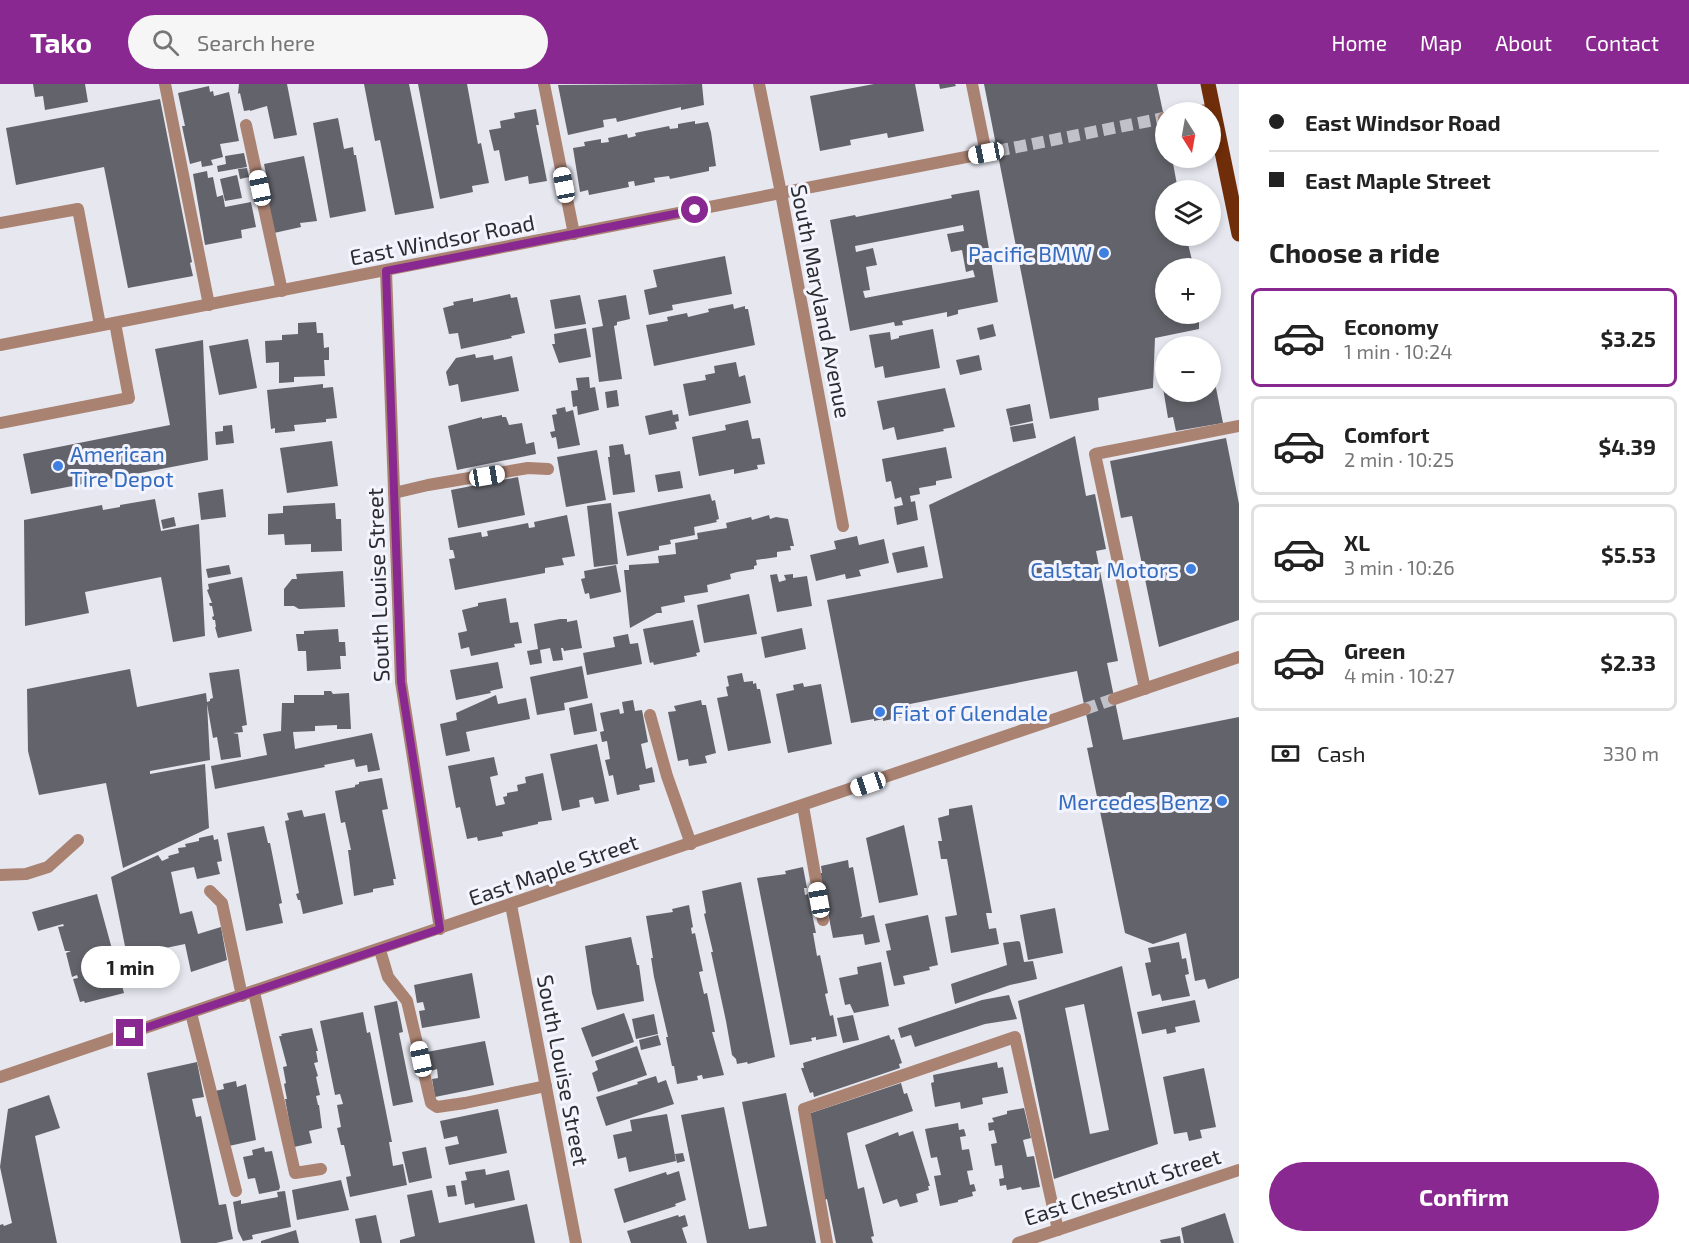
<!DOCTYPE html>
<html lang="en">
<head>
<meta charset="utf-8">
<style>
  body { margin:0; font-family:"Exo 2",sans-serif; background:#f6f6f6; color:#222; height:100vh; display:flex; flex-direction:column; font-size:22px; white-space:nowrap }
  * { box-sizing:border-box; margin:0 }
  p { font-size:20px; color:#767676 }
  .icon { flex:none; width:33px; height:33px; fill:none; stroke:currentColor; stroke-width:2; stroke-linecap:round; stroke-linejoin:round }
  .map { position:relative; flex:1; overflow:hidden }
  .sheet { display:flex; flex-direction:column; background:#fff; width:450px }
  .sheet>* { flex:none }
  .hud { display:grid; align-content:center; height:132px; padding:0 30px; background:#fff }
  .needle { width:39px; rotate:169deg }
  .buttons { position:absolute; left:1155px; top:18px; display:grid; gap:12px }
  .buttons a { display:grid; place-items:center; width:66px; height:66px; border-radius:50%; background:#fff; box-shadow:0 3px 9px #0003; font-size:30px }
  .end { position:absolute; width:27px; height:27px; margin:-14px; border:8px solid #892891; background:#fff; box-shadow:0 0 0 3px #fff }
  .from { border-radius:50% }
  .bubble { position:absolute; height:42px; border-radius:21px; background:#fff; box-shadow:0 3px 9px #0003; font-size:20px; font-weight:700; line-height:42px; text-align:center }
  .car { position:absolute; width:18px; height:36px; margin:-18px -9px; border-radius:8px; box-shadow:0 0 4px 2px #0007; background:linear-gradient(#fff 24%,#345 0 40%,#fff 0 76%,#345 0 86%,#fff 0) }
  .hud b { display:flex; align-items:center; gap:21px; height:57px; font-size:22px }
  .hud b+b { border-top:2px solid #e0e0e0 }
  .hud i { width:15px; height:15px; background:#222 }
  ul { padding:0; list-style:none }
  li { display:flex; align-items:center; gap:18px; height:99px; margin:0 12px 9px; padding:0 18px; border:3px solid #e0e0e0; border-radius:9px }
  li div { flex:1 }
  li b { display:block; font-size:22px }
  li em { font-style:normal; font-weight:700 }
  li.selected { border-color:#892891 }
  li>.icon { width:54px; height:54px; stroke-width:1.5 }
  h2 { padding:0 30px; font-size:27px; line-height:72px }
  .pay { display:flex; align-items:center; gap:15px; height:66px; padding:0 30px; font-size:22px }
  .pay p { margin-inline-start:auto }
  .action { display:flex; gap:12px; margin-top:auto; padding:12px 30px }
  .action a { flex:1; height:69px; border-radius:36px; background:#892891; color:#fff; font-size:24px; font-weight:700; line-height:69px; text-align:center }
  header { display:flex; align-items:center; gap:36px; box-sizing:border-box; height:84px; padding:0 30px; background:#892891; color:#fff }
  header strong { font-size:28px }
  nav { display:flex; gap:33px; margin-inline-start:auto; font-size:21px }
  .search { width:420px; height:54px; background:#f6f6f6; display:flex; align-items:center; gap:15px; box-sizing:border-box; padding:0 21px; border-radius:33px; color:#767676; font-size:22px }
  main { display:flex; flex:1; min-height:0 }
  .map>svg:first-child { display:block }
</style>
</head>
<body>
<header>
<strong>Tako</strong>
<div class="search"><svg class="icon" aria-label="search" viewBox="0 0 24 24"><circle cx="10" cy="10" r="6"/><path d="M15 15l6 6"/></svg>Search here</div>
<nav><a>Home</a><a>Map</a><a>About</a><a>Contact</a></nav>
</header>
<main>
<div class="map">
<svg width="1239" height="1159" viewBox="0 0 1239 1159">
  <rect width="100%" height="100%" fill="#e6e7ef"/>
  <!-- building -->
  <path fill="#63646b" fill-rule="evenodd" d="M33,0H85L88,18L45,26L43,12L35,13Z
    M239,0H287L297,51L274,55L267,22L250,27V26L244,27L240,9L238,10Z
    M364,0H409L434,124L395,131L380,56L375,57Z
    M418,0H467L478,60L481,59L489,99L472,102L473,108L440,115Z
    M702,0L704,21L681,26V23L617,38L616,34L603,36L604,43L568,51L558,1Z
    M874,0H915L924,47L888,54L887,49L850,56L851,61L820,67L810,12Z
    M939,0H955L956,2L940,5Z
    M984,0H1157L1166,42V74H1172L1178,106H1166V152H1186L1194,184H1166V230H1199V245L1155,254L1153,304L1098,314L1099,326L1050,335Z
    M209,2L210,8L213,7L214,12L229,8L239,57L220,60L223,73L211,76L213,81L202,83L201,77L190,80L182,42H185L178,9Z
    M160,15L192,178L190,179L193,192L128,204L104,83L16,101L6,44Z
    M536,25L539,41H536L547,97L529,100L528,92L505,97L499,66L494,67L489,46L501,44L500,37L515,34L514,29Z
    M338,34L344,65L353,63L354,71H356L366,127L330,134L313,39Z
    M695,37V40L708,38L711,48L716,82L709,83V87L670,95L669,92L654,94L655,98L635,102L634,97L628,98L629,103L589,111L588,106L580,108L573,64L585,62L584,58L601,55V59L609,58L608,54L627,50L628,54L636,52L635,49L669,42L670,45L678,44V40Z
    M244,69L247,83L218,88L217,82L226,80L225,72Z
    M304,72L317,137L300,139L301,143L274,149L266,115L271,114L264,80Z
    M247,84L249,93L240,95L238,85Z
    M207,87L208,94L213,93L217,113L223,111L225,123L251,118L256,143L241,146L242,154L205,161L193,90Z
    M237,91L242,114L225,117L220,95Z
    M979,106L998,218L958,226V230L947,233V228L902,237L903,241L895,242L894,238L850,247L830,136L855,131L856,133L952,114L951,111ZM963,141L964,147L947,150L951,168L962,166L966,188L973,186L975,193L865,214L863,207L870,206L866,183L877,181L873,164L856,168L855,162Z
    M725,172L732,210L672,221L673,226L649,231L644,206L657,203L653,186Z
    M510,210L511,214L517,213L525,249L511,252L512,254L461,265L458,249L449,250L443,224L454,221L453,218L473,214V218Z
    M580,211L586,240L555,245L550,216Z
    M626,211L630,235L617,238V241L614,242L622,295L599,298L592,244L603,242L598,216Z
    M733,220L734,225L745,222V225H748L755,261L654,282L646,241L668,237L667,233L687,229L688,233L709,228L708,225Z
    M316,238L317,249H323L324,264L329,263V276H324L325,292L294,293V298L279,299V278L266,279L265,257L282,256V251L298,250V239Z
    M993,240L996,252L980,256L977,244Z
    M586,244L591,273L559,279L552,260H555L554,250Z
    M933,245L940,284L885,294L883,282L875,284L869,251L890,248L891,256L899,254V252Z
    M248,255L257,304L219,311L209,262Z
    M203,256L208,376L31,410L23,370L170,341L155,265Z
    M475,270L476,274L493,271L494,276L512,272L519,307L461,318L458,300L449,302L446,288L456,274Z
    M979,271L982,286L960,291L956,276Z
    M736,278L739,293L745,291L751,319L689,332L683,300L706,296L705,291L715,289L714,282Z
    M589,293L590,304L595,303L599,326L578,331L577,322L573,323L571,307L578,306L576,294Z
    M1210,294H1214L1223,339L1176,347L1173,333L1168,334L1163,304L1166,303V308H1210Z
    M323,300V304L333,303L337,334L326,335V338L294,341L295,347L275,349V344L271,345L267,306Z
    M945,304L955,343L943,345L944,347L897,356L894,343L883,346L877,317Z
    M617,306L619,322L607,324L605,308Z
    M1030,320L1033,337L1010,342L1006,325Z
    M565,323L566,328L573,326L580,361L558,365L556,353L552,354L550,348L555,347L552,331L557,330L556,325Z
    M672,326L673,331L678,330L679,337L675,338L677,345L649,351L645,332Z
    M502,331V333H506L509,341L522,339L526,360L534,358L536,370L457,386L448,342L482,333V335Z
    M748,336L752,355L760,354L765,380L757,381L758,385L734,390V385L699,392L692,353L726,346L725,341Z
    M1033,339L1036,354L1013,358L1010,343Z
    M232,341L234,359L216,361L215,348L223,347V342Z
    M1075,352L1086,412L1095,410L1106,465L1096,467L1118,577L1107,579L1123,656L1239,633V894L1208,905L1205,895L1195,897L1186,849L1153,860L1125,849L1087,664L1093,663L1077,587L910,620L912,631L883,637V635L874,637V635L851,639L827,516L943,494L929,421Z
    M1226,354L1239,420V536L1159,563L1132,432L1121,434L1110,377Z
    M332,357L338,402L287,409L280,364Z
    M623,360L625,371L630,370L635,408L613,411L608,373H610L609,362Z
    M946,363L952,394L936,397V401L919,404L920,410L910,412L911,418L915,417L918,436L897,441L894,423L903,421L901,413L895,415L891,397L886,398L882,375Z
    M597,366L606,416L566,423L557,373Z
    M680,387L683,404L658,408L655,391Z
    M518,393L525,431L458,444L451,406Z
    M223,405L226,433L201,436L198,409Z
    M710,410L712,417L715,416L719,435L716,436L717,438L694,443L695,451L670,456L671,460L659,462V466L627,472L618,428Z
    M155,415L161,447L199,440L205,552L173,558L161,493L85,508L89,529L25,542L24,436L102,421L103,426L120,423V421Z
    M335,419L336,435H341L342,467L311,468V460L285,461L284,450L268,451V430L283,429V422Z
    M611,419L618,480L594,483L587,422Z
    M567,431L575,472L562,474L564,481L545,484V489L455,506L449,475L455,474L453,466H450L448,454L481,448L482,453L488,452L487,447L528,439L529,444L535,443L534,438Z
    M769,431L770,435L776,433L788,435L794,462H790L791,466L777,468V473L756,476L757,481L754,482V485L737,488L730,490L731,495L707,501L708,508L684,512L685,518L661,523L662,529H657L630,544L624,486H629V481L659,479L658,472L676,470L675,459L698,455L697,449L727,444L726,439L751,433L752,436Z
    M174,433L176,442L163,445L161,436Z
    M857,452L859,461L884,455L889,479L859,486L861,492L846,495L845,490L816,497L810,471L836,465L834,457Z
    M924,462L928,483L897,489L892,469Z
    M229,481L231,490L208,494L206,485Z
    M616,481L621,508L590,515L589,509L585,510L581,495L585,494L584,487Z
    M343,487L345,523L299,525L294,522H284V505L292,495H297L296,490Z
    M777,490L779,498L786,496L784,491L793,490V494L807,492L812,522L777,528L770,491Z
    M242,493L252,547L218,554L215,543H216L215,536H213L212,533L214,532L212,522H210L209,519H212L207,506L209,505L208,500Z
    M749,510L757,550L704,559L697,521Z
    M506,514L510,539L518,538L522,559L514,560L515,563L471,572L469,563L461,565L458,549L467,547L462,526L478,522V519Z
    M560,535H567V538L577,536L582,564L564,567L563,564H561L563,576L553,577L550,564L540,566L542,579L530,581L527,567L538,565L534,540Z
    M693,536L700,568L696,569L697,572L654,581L653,578L650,579L643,545Z
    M802,544L806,565L765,574L761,553Z
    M338,545L339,558H345L346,572H340L341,585L307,587L306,567H298L296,550H304V547Z
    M628,550L630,560L638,559L642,580L587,591L583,569L615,563L613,553Z
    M498,578L503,604L490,607L491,609L456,616L450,586Z
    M582,582L588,614L564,619L565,626L537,631L530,593Z
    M130,585L137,623L206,609L207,618L210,617V615L213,614L209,589L239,585L247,641L242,642L243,648L233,649L238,650L241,673L221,676L217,653L213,654L207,620L210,676L150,687V690L205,680L209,744L123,784L106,699L39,711L28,667L27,605Z
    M742,589L744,598L753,597V600L756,599L757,605H760L771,659L728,667L717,614L728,612L726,603L729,602L727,592Z
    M803,599L804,603L821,600L832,660L788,669L776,610L794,606L793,601Z
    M324,607H331L333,610L349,609L351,645H337V641L315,642V647L293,648L295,665L372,649L380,686L368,688L367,681L356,683L354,675L324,681L325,683L215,705L211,682L267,671L263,650L281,647L282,619H294V611H324Z
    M496,611L498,620L526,614L530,635L466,648L470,667L446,672L440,640L457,636L456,629Z
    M633,616L635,627L642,626L648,658L641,660L646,685L652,683L655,698L639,701L640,706L617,711L613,691L609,692L605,676L610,675L607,657L602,658L600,648L604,647L600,629L619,625L620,630L624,629L622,618Z
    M701,616L702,621H706L716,669L705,672L707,679L689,682L688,675L678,677L668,628L676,627L674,622Z
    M592,619L597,647L574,651L569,624Z
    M597,660L609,717L595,720L593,713L579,716L580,723L562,727L550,670Z
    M494,673L498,691L490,693L496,722L505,720L503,713L507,712V709L518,707L517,701L526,699L525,693L543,689L552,736L538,738V740L502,748L503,752L478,757L477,753L467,755L460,723L456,724L448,682Z
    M382,694L388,725L382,726L396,795H393L394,801L373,805V808L354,812L348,766H351L345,738L341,739L335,707L355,703V701L359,700V698Z
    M972,721L992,829H986L989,845L996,844L999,860L951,869L945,833L957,831L947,775H941L938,757H942L938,734L949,731V725Z
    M302,726L304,733L325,729L343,820L303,830L300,816H298L296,810L299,809L285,737L289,736L287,729Z
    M904,741L918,811L879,819L866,754Z
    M264,742L268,759H270L282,819L279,820L283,839L246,847L227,749Z
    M213,751L214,756L218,755L222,777L217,778L220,790L197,795L194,783L171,788L180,830L192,827L198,850L221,843L227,876L191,888L185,860L127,872L111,793L158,771L162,777L169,774L168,772L179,769L178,764L186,763L185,760L199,757V754Z
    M848,776L849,784L853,783L862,832L860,834L874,831L880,858L865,861L863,850L833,854L820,789H822L821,782Z
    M803,783L807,804H804L805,811L808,810L816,849H813L817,872L820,871L828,909L825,910L830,932L833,931L837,952L816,956V953L811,954L812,957L790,961L757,794L786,790L785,787Z
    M741,798L775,973L748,980L747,978L737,980L736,975L732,971L726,937L711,868H713L704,830L706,829L702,807Z
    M97,810L124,909L85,919L84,917L80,918L73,895L78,894L77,891L72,893L66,869L71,867H65L58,843L64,842L63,840L38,847L32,828Z
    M689,821L693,843L691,844L692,850L695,849L703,887L699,888L704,910L707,909L715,948H712L724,991L703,995L702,991L697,992L698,996L677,1000L674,982H672L666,953H668L654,893L651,874H653L646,832L673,828L672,825Z
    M1055,824L1063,869L1028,876L1020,831Z
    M928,831L938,881L929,883L930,886L903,892L905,900L894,902L886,867L891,866L885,840Z
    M631,853L637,881H639L644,917L597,926L592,909L585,862Z
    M1018,857L1020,858L1024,878L1033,877L1037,895L1010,901L955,920L951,900L1007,881L1003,859Z
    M1179,858L1182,875L1186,874L1189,890L1185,891L1190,912L1162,917L1160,910L1152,912L1145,879L1151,878L1148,864Z
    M881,878L889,922L854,929L850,920L845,921L839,894L858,890L857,883Z
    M1122,882L1158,1060L1054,1095L1018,917ZM1084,920L1109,1046L1090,1050L1065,924Z
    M472,889L480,934L422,944L419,927L425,926L423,918L417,919L414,901Z
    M1009,911L1017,935L985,940L915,963L911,951L901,954L898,944L982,916Z
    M1195,916L1200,938L1175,943L1176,948L1167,950L1166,945L1142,950L1137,928Z
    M397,917L403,948L399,949L413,1018L393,1022L374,922Z
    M363,928L367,949L370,948L392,1058H389L393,1082L403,1080L407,1101L350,1113L346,1093L351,1092L344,1061H341L337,1044L341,1043L337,1021L343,1020L340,1010L335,1011L320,937Z
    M624,929L634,958L592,973L581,944Z
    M654,930L658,950L636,955L632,935Z
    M853,931L859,956L843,959L837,934Z
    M312,944L318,967H316L318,978L314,979L318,992L316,993L320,1011L316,1012L318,1021H319L322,1044L309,1047L312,1059L294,1063L285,1015H287L284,1000L286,999L283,983L287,982L279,952H282L281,950Z
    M658,951L661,961L641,966L639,956Z
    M889,951L891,956L894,955L902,979L899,980L900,984L814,1013L813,1008L810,1009L801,984H804L803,979Z
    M485,957L494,1001L435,1013L432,995L438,994L437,985L431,987L427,968Z
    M637,962L647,991L598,1008L592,989L598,986L595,977Z
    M197,978L204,1013L192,1015L196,1033L201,1032L219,1121L226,1120L233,1155L216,1159H181L147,989Z
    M997,978L998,984L1003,983L1008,1009L982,1014L983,1020L961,1025L960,1018L935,1023L931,999L934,998L933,991Z
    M1204,984L1216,1043L1200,1046L1202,1054L1189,1057L1187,1048L1174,1050L1163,993Z
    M656,992L658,999L666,996L674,1020L606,1042L596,1013L638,1000L637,998Z
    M236,997L237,1003L246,1000L256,1056L229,1062L215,1007L224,1005L223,1000Z
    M901,999L904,1010L907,1009L913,1027L847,1049L858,1105L864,1103L874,1152L871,1153L873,1159H836L827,1115L822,1117L808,1030Z
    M786,1009L816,1159H707L681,1031L724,1023L749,1145L767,1142L742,1018Z
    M49,1011L60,1044L35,1052L57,1159H0V1141L3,1140L4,1142L12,1139L0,1083L8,1025Z
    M1024,1024L1031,1054L1023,1056L1027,1073L1034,1072L1040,1103L1022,1106L1021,1103L1007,1106L1006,1101L1000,1102L999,1095L1004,1094L1002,1081L995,1082L991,1060L997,1059L994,1046L989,1047L988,1039L994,1038L992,1034L1007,1030V1027Z
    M498,1025L507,1069L449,1081L445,1063L459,1060L457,1052L444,1055L440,1037Z
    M667,1030L676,1077L629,1088L626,1073L618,1075L613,1051L632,1047L630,1036Z
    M958,1039L959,1046L964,1045L966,1052L960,1053L962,1066L969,1065L973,1086L967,1087L970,1101L974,1100L976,1107L972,1108L973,1112L958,1116V1118L940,1122L934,1092L941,1091L937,1073L931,1074L925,1045Z
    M913,1047L930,1102H928L929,1106L916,1110L918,1118L900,1123L897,1115L883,1120L865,1061L898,1048L899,1052Z
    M264,1063L265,1068L272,1067L280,1103L279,1106L259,1110L255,1094L248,1095L243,1073L253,1071L252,1066Z
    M426,1063L432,1094L409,1099L402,1068Z
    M683,1069L685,1077L677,1079L675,1070Z
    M485,1085L486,1091L509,1086L515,1116L475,1124L474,1119L465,1121L461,1097L467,1096L465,1088Z
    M679,1087L686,1116L675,1120L676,1122L624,1139L614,1105L666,1088L667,1091Z
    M341,1096L349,1126L297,1136L292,1106Z
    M455,1101L457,1112L448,1113L446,1102Z
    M432,1106L439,1139L527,1120L535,1159H400V1156L415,1152L407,1111Z
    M285,1107L291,1143L252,1151L253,1155L243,1157L238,1147L233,1118L241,1116V1120L278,1113L277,1108Z
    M1225,1129L1234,1159H1184L1181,1144Z
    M376,1131L382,1159H360L355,1135Z
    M678,1131L679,1133L685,1131L688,1142L682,1144L687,1159H631L627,1147Z
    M296,1146L299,1159H261V1157Z
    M1180,1152L1181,1159H1161L1160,1156Z"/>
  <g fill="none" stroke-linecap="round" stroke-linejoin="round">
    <!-- minor-tunnel -->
    <path stroke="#c1c2c9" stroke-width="12" stroke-dasharray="12 6" stroke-linecap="butt" d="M997,67L1164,34"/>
    <!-- tertiary-tunnel -->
    <path stroke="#c1c2c9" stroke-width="12" stroke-dasharray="12 6" stroke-linecap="butt" d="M1085,625L1114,615"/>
    <!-- service -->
    <path stroke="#aa8272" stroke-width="12" d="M165,0L209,221
      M544,0L574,150
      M972,0L986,69
      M246,41L282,207
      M0,139L78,125L100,241
      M0,339L129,314L115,239
      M394,409L428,401L528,384L548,385
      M1145,605L1095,370L1239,342
      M650,631L667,692L691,760
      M803,722L823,836
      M0,791L26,790L48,783L78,756
      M210,807L222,819L242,912
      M380,866L388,893L407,917L431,1019L437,1023L465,1019L546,1002
      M254,908L295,1089L321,1085
      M191,929L236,1107
      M827,1159L804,1025L1015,953L1058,1146"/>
    <!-- minor -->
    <path stroke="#aa8272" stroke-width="12" d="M759,0L781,109L843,442
      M1194,28L1213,25
      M1164,34H1166
      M386,187L401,598L440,845
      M0,261L997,67
      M1018,1159L1239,1086"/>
    <!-- tertiary -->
    <path stroke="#aa8272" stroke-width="12" d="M1114,615L1239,573
      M511,821L576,1159
      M0,993L1085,625"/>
    <!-- primary -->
    <path stroke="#702d09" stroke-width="15" d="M1208,0L1239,150"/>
  </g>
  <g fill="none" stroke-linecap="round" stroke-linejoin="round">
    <!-- route -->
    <path stroke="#892891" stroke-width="8" d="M130,949L440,845L401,598L386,187L695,126"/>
  </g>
  <!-- markers -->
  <g fill="#3f7fe0" stroke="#f3f4fd" stroke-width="2">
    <circle cx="1104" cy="169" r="6"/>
    <circle cx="58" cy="382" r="6"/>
    <circle cx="1191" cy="485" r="6"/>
    <circle cx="880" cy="628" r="6"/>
    <circle cx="1222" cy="717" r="6"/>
  </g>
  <g text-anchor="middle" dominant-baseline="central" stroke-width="6" stroke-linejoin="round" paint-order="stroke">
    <!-- street labels -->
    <g font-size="22" fill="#2b2c2f" stroke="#f3f4fd">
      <text transform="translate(442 155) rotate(-11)">East Windsor Road</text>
      <text transform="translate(822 217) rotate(79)">South Maryland Avenue</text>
      <text transform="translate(377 501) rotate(-92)">South Louise Street</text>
      <text transform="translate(553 785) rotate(-19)">East Maple Street</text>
      <text transform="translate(564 986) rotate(79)">South Louise Street</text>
      <text transform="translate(1122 1102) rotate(-18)">East Chestnut Street</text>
    </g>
    <!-- shop labels -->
    <g font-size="22" fill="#366cbe" stroke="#f3f4fd" text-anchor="end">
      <text x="1092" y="169">Pacific BMW</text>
      <text x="70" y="369" text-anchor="start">American<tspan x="70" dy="25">Tire Depot</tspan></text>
      <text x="1179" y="485">Calstar Motors</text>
      <text x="892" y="628" text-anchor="start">Fiat of Glendale</text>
      <text x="1210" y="717">Mercedes Benz</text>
    </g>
  </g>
</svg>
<div class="buttons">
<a><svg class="needle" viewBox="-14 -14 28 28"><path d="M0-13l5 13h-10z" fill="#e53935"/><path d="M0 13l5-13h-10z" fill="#767676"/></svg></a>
<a><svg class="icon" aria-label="layers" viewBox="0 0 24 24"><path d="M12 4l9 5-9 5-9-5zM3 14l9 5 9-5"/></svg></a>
<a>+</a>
<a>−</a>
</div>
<i class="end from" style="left:695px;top:126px"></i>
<i class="end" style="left:130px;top:949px"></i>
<div class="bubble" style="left:81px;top:862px;width:99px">1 min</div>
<i class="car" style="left:986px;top:69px;rotate:259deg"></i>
<i class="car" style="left:564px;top:101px;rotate:349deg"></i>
<i class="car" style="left:260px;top:104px;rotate:348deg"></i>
<i class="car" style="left:487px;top:392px;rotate:80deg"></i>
<i class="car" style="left:868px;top:700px;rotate:251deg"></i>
<i class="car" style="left:819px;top:816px;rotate:350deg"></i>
<i class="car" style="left:421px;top:975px;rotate:348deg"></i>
</div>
<section class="sheet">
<div class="hud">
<b><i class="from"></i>East Windsor Road</b>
<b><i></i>East Maple Street</b>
</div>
<h2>Choose a ride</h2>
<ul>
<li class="selected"><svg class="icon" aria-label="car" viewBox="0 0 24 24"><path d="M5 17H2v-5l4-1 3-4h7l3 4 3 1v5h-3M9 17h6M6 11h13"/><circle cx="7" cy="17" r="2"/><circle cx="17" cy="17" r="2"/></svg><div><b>Economy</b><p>1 min · 10:24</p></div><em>$3.25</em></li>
<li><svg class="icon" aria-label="car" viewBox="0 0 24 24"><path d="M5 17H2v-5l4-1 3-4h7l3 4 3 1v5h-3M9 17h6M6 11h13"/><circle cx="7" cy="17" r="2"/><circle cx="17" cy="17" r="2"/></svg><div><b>Comfort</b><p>2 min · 10:25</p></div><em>$4.39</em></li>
<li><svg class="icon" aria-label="car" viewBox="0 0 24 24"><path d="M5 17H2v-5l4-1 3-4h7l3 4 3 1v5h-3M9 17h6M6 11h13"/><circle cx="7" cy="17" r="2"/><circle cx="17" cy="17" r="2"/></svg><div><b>XL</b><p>3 min · 10:26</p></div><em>$5.53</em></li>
<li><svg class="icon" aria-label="car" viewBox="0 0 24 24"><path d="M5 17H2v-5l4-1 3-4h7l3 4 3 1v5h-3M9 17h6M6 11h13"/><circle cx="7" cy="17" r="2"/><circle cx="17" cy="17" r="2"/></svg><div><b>Green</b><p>4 min · 10:27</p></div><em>$2.33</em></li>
</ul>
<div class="pay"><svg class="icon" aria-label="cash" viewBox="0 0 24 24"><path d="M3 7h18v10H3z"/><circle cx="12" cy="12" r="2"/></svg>Cash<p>330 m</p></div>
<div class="action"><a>Confirm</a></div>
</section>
</main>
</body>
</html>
